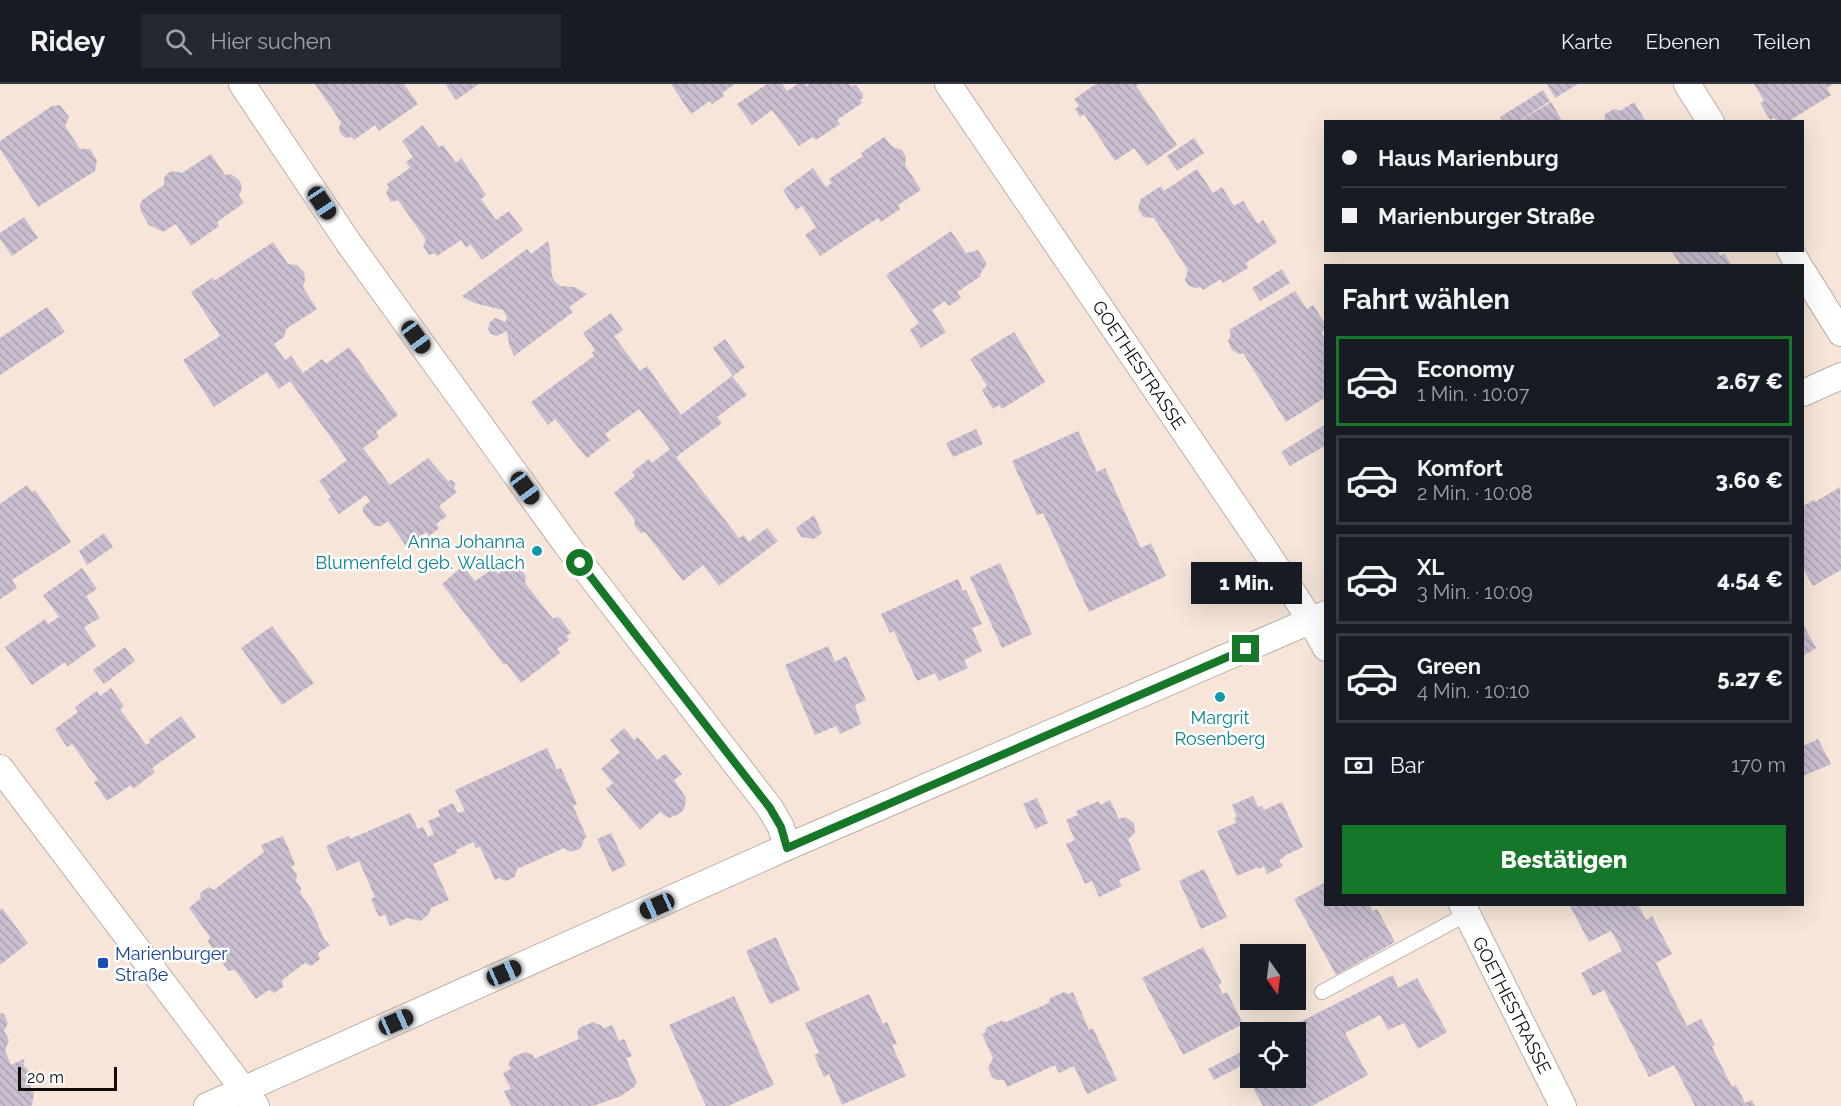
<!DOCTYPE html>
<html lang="de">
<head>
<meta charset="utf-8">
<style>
  body { margin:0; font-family:Raleway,sans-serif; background:#242831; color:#f1f3f6; height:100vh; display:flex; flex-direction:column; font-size:22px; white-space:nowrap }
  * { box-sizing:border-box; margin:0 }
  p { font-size:20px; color:#9ea1a6 }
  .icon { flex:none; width:33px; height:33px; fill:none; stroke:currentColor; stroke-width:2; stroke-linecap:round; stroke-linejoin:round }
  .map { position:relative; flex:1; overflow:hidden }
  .drawer { position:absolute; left:1324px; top:180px; width:480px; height:642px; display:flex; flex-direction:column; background:#171b24; border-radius:0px; box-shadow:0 6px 24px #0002 }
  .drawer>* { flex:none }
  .top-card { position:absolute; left:1324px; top:36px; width:480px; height:132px; border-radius:0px; box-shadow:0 6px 24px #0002; display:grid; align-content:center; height:132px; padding:0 18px; background:#171b24 }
  .needle { width:39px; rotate:166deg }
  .controls { position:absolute; left:1240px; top:860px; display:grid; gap:12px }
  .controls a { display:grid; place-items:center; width:66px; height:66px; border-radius:0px; background:#171b24; box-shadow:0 6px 24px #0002; font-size:30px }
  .scale { position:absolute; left:18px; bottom:15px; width:99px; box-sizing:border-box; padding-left:6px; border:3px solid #120c08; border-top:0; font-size:16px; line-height:21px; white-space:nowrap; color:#120c08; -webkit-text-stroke:4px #fff; paint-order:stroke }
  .end { position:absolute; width:27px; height:27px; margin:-14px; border:8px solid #177728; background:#fff; box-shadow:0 0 0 3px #fff }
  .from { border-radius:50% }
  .bubble { position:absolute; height:42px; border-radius:0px; background:#171b24; box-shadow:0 6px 24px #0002; font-size:20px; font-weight:800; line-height:42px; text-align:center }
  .car { position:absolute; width:18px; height:36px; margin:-18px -9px; border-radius:8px; box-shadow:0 0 4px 2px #0007; background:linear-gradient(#222 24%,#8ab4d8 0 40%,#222 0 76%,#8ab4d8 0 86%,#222 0) }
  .top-card b { display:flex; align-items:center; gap:21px; height:57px; font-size:22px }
  .top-card b+b { border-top:2px solid #363941 }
  .top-card i { width:15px; height:15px; background:#f1f3f6 }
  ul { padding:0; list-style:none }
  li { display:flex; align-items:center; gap:18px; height:90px; margin:0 12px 9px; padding:0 6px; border:3px solid #363941; border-radius:0px }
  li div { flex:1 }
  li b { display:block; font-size:22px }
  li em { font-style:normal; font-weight:800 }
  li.on { border-color:#177728 }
  li>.icon { width:54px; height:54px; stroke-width:1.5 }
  h2 { padding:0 18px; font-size:27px; line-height:72px }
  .pay { display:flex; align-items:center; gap:15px; height:66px; padding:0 18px; font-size:22px }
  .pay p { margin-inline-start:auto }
  .action { display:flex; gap:12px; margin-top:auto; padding:12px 18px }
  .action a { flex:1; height:69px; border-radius:0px; background:#177728; color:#fff; font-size:24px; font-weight:800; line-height:69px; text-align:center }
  header { display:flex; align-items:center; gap:36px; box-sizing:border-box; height:84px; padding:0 30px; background:#171b24; border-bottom:2px solid #363941 }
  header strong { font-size:28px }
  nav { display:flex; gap:33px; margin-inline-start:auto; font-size:21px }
  .search { width:420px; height:54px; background:#242831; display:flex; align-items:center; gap:15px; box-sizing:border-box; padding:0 21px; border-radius:0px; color:#9ea1a6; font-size:22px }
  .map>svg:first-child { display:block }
</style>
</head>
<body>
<header>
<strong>Ridey</strong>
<div class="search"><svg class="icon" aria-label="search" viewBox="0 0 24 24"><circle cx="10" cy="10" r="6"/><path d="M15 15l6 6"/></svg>Hier suchen</div>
<nav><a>Karte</a><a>Ebenen</a><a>Teilen</a></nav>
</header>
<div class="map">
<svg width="1841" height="1022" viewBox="0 0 1841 1022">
  <defs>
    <pattern id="building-back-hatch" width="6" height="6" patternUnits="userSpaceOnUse" patternTransform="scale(1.5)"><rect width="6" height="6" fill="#c9becf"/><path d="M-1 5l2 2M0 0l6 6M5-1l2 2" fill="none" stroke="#aca2b0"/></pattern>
  </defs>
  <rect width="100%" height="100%" fill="#f6e5d8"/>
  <!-- building -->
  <path fill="url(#building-back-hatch)" d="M315,0H404L418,20L379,47L375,41L354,56L352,53L346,54L340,49L339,44L341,38Z
    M445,0H479L456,16Z
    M671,0H735L722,9L724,12L712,20L710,17L691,30Z
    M767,0H782L787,7L798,0H805L806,2L809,0H849L850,2L856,1L863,10V14L860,16L862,19L837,36L840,40L816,56L813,53L799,62L772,26L752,41L737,20Z
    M1096,0H1139L1136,2L1177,61L1147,82L1134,64L1115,77L1084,30L1080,33L1075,25L1079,22L1074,15Z
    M1547,0H1578L1555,14Z
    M1754,0H1833L1827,4L1831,11L1787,38H1779L1774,34L1770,36L1760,19L1764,17Z
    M1543,6L1550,17L1517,38H1503L1500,33Z
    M1551,18L1563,38H1518Z
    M1634,18L1646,38H1604L1605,30L1614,25L1620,27Z
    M60,21L69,33L65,42L80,65H90L97,76L95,87L38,123L0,65V57L52,22Z
    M423,41L439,63L443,61L456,79L461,74L486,111L481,115L496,136L509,127L523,146L482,176L470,160L466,164L461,156L437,172L435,169L429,171L423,162L426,156L398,116L391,118L386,109L389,103L387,100L410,84L406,78L413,73L402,57Z
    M884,53L893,63L902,66L906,73L905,81L921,106L898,121L900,125L881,138L878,134L820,172L805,151L816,143L802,122L796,126L783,106L813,84L826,103L832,99L829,95L863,72L861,69Z
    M1194,54L1204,69L1177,87L1167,72Z
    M211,70L225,91L231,90L240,97L242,104L239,112L244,119L217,138L219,142L191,162L176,140L163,148L149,141L141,128L140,121L142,116L164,101V94L168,89L172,87L182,89Z
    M1197,85L1213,109L1222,103L1234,122L1243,117L1258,140L1263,136L1277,158L1246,179L1248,184L1223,199L1221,195L1203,206L1201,203L1195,204L1188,201L1185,196L1188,186L1154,134L1143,133L1138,124L1141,115L1161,102L1164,107Z
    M24,133L38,154L12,172L0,155V149Z
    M951,147L966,169L978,166L987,180L980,190L981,192L957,208L961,214L949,222L945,217L932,226L946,248L921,264L910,246L919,239L886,191Z
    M548,157L550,166L552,192L555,198L561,202L574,203L587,210L569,223L573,228L514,272L509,260L507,247L497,252L491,250L488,245L490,238L495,234L506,238L507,233L503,226L474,219L462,212L527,165L531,170Z
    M273,158L288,180L297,181L304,188L305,196L303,203L317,225L286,245L284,253L274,260L285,276L291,272L303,289L322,275L326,280L349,263L398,331L376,348L379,353L363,364L390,401L428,374L448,397L452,396L455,400L454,405L457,408L439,422L447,432L436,440L439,444L429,452L426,448L407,463L388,437L381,442H374L363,428V423L370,417L366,411L339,430L328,415L331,413L319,397L347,376L290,297L279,305L267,288L214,323L183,276L220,252L191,208L212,194L214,197Z
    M1671,166H1717L1720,172L1724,169L1732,182H1681Z
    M1282,185L1290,199L1260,217L1252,204Z
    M1295,207L1307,225L1313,221L1326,241V245L1321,249L1326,256V313L1286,338L1243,269L1239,270L1232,266L1228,257L1231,251L1229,246Z
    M47,223L65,248L0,291V254Z
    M611,229L623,246L614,252L640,287L647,282L681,331L732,292L747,311L717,333L722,339L676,373L739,454L744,451L749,458L767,444L778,457L719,502L703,481L683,497L645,448L641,449L634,441L635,436L614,409L635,392L632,388L649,375L652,379L670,365L639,325L605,350L610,356L587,374L555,335L548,341L531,318L594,272L592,268L595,266L583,249Z
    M1014,248L1045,298L1002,325L999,321L993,325L982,306L987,302L970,275Z
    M725,255L745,283L733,292L713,264Z
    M1326,340V361L1290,382L1281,368Z
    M976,345L983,360L953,373L946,359Z
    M1078,347L1097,388L1105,384L1141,464L1151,459L1166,492L1089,528L1043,429L1037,431L1012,377Z
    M27,401L32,408L35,406L71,458L12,496L17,504L0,515V420Z
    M1840,403L1841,486L1813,502L1803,485V422L1814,416L1815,418Z
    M814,431L822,449L814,455L801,453L796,444Z
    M104,449L113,463L87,481L79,467Z
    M1000,479L1032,550L1002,564L970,493Z
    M511,480L512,483H519L526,492L525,499L553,535L556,533L560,534L571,549L566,552L569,556L557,565L560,569L521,599L506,579L504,581L442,500L463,482L475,497L494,484L498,490Z
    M82,484L97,505L86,512L100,534L84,543L96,562L68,582L65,578L32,601L5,563L45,535L48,540L59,533L43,511Z
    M958,495L963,507L966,506L982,540L972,544L982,567L964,576L968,584L939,597L935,589L917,597L894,547L890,549L881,530Z
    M1803,540L1816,564L1803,572Z
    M272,542L314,599L282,621L241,564Z
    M828,562L835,578L846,572L866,616L855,621L861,640L840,650L836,642L815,651L785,581Z
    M125,563L135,577L104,600L93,586Z
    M111,604L124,622L120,625L146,661L150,659L149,656L181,632L196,653L152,684L155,688L133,705L131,701L107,717L94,698L98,696L72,660L67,663L55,645L78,628L75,623L97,607L100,612Z
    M624,644L634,656L638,653L657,676L665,670L682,690L674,696L686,714L684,725L679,730L669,734L660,728L640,746L606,705L613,699L601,685L620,668L610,656Z
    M1818,655L1831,680L1803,692V662Z
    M547,664L557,686L561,684L577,720L573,722L587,754L584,755L581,764L571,768L564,764L517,785L515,793L506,797L499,794L495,796L480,763L476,764L473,758L456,766L457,769L433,780L449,816L431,824L429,830L420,837L407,834L390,842L385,830L379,833L371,815L375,813L359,777L337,787L326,762L348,752L350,755L410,729L418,745L423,743L428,753L434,750L428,737L440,732L438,726L453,719L458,729L465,727L455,706Z
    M1253,712L1258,723L1262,722L1264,726L1282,718L1303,763L1284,772V774L1279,776L1283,782L1267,790L1264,782L1259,785L1258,783L1237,792L1217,747L1236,739L1234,734L1237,733L1232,721Z
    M1037,714L1048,739L1035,745L1023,720Z
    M1110,716L1119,735L1125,733L1134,739L1135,749L1128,755L1141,786L1119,796L1122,802L1099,813L1092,797L1085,800L1066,760L1075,756L1066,736L1078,731L1076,727L1099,717L1100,721Z
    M611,749L626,781L612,788L597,755Z
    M283,752L295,780L291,783L297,791L296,797L301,804L300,809L312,826L324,855L330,861L318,869L320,875L311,882L305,879L282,896L283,903L274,909L269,906L256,915L235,886L229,887L220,876L223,870L216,869L208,858L210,853L189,824L201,814L200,809L208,803L214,806L264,768L261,761Z
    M1204,785L1227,833L1201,845L1179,797Z
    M1326,798V820H1369L1373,827L1377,825L1395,858L1336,891L1294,815Z
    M1569,820H1638L1646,836L1652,832L1672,870L1656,879L1687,942L1701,935L1715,961L1712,963L1732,1003L1736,1001L1745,1019L1752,1016L1755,1022H1695L1674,981L1649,993L1604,906L1593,912L1581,889L1622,867L1611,847L1589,858Z
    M2,824L28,859L0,881V826Z
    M776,853L800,906L770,920L746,867Z
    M1203,863L1222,899L1218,901L1223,910L1227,908L1243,940L1183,971L1142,894Z
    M1393,891L1398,904L1417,894L1447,948L1418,965L1404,939L1388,946L1380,931L1345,949L1368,991L1312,1022H1263L1241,982L1214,996L1208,985L1251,963V993H1296V948H1280Z
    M1064,908L1069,910L1073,908L1089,946L1093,944L1117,996L1087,1010L1074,982L1059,989L1055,981L1007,1003L1004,996H997L992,993L988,984L993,974L982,950L985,949L986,944L1001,937L1006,938L1049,919L1050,914Z
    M869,910L883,940L887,938L897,960L892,961L906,992L842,1021L829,990L824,993L814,971L819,969L805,939Z
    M734,912L774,1001L728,1022H706L669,941Z
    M0,929L4,930L8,939L4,947L9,956L5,967L11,981L24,975L25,977L23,978L25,984L26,983L32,994L30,1002L34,1009L32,1021L29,1022H0Z
    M593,938L602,942L603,945L612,941L619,957L624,955L632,972L626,974L637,999L634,1003L621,1012L593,1022H511L504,1007L511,1005L503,989L511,985L508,980L513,973L525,968L533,971L534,975L579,955L577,950L579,944Z"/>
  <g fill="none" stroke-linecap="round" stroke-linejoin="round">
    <!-- service casing -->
    <g stroke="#bfafa2" stroke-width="16">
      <path id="service" d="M1322,908L1467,830"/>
    </g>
    <!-- minor casing -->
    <g stroke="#bfafa2" stroke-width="28">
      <path id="minor" d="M242,0L348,158L566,460L770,724L781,743L787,763
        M948,0L1267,469L1311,537L1326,564
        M1687,0L1711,38
        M1790,166L1799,182
        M1803,188L1841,249
        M1803,309L1841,292
        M0,684L256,1022
        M1462,820L1563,1022
        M207,1022L787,763L1326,530"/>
    </g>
    <!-- service -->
    <use href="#service" stroke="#fff" stroke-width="14"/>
    <!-- minor -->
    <use href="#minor" stroke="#fff" stroke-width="26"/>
  </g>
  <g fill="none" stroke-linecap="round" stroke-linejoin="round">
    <!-- route -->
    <path stroke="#177728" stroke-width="8" d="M580,479L770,724L781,743L787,764L1246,565"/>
  </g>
  <!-- markers -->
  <g fill="#0f9aa8" stroke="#fff" stroke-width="2">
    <circle cx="537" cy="467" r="6"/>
    <circle cx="1220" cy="613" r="6"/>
  </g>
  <rect fill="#1a4fb4" stroke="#fff" stroke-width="2" x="97" y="873" width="12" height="12" rx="3"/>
  <g text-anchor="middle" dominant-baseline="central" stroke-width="5" stroke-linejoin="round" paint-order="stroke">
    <!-- street labels -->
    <g font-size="18" fill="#120c08" stroke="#fff">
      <text transform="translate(1139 281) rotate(56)">GOETHESTRASSE</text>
      <text transform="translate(1512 921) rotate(63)">GOETHESTRASSE</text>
    </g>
    <!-- culture labels -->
    <g font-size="18" fill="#0d838f" stroke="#fff" text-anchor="end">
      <text x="525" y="457">Anna Johanna<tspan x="525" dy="21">Blumenfeld geb. Wallach</tspan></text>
      <text x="1220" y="633" text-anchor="middle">Margrit<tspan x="1220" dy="21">Rosenberg</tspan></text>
    </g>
    <!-- transit labels -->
    <g font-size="18" fill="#164399" stroke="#fff" text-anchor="start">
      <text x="115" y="869">Marienburger<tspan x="115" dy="21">Straße</tspan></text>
    </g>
  </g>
</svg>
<div class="controls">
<a><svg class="needle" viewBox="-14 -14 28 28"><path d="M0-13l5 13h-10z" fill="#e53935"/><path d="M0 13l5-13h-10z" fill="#9ea1a6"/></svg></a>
<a><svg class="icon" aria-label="locate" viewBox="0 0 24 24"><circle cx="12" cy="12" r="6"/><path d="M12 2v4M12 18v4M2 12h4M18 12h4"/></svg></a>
</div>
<div class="scale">20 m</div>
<i class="end from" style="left:580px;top:479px"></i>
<i class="end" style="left:1246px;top:565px"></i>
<div class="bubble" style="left:1191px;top:478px;width:111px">1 Min.</div>
<i class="car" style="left:322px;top:119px;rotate:146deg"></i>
<i class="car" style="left:416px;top:253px;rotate:144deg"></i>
<i class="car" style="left:525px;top:404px;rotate:144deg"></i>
<i class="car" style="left:657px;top:822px;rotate:246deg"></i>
<i class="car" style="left:504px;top:889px;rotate:66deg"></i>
<i class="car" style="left:396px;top:938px;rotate:66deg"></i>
<div class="top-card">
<b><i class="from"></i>Haus Marienburg</b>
<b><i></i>Marienburger Straße</b>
</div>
<section class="drawer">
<h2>Fahrt wählen</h2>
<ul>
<li class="on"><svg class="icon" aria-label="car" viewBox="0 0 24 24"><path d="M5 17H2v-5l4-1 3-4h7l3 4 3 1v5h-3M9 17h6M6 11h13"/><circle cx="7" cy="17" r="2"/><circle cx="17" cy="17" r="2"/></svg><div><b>Economy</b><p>1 Min. · 10:07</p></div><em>2.67 €</em></li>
<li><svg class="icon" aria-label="car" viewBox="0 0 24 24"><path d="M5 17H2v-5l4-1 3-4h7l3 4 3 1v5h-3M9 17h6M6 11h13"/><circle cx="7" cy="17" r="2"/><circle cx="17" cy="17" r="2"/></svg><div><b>Komfort</b><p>2 Min. · 10:08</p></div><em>3.60 €</em></li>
<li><svg class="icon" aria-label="car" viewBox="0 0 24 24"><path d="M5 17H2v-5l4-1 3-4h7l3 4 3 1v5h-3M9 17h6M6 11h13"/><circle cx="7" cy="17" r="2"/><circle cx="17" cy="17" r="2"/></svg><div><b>XL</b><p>3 Min. · 10:09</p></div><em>4.54 €</em></li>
<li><svg class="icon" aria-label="car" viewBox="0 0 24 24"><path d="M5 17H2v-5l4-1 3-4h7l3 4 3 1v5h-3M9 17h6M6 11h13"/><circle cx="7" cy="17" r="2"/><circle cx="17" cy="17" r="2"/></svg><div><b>Green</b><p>4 Min. · 10:10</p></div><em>5.27 €</em></li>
</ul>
<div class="pay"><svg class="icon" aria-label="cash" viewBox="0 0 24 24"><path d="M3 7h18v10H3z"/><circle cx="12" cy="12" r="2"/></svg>Bar<p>170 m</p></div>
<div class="action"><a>Bestätigen</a></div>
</section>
</div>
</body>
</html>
